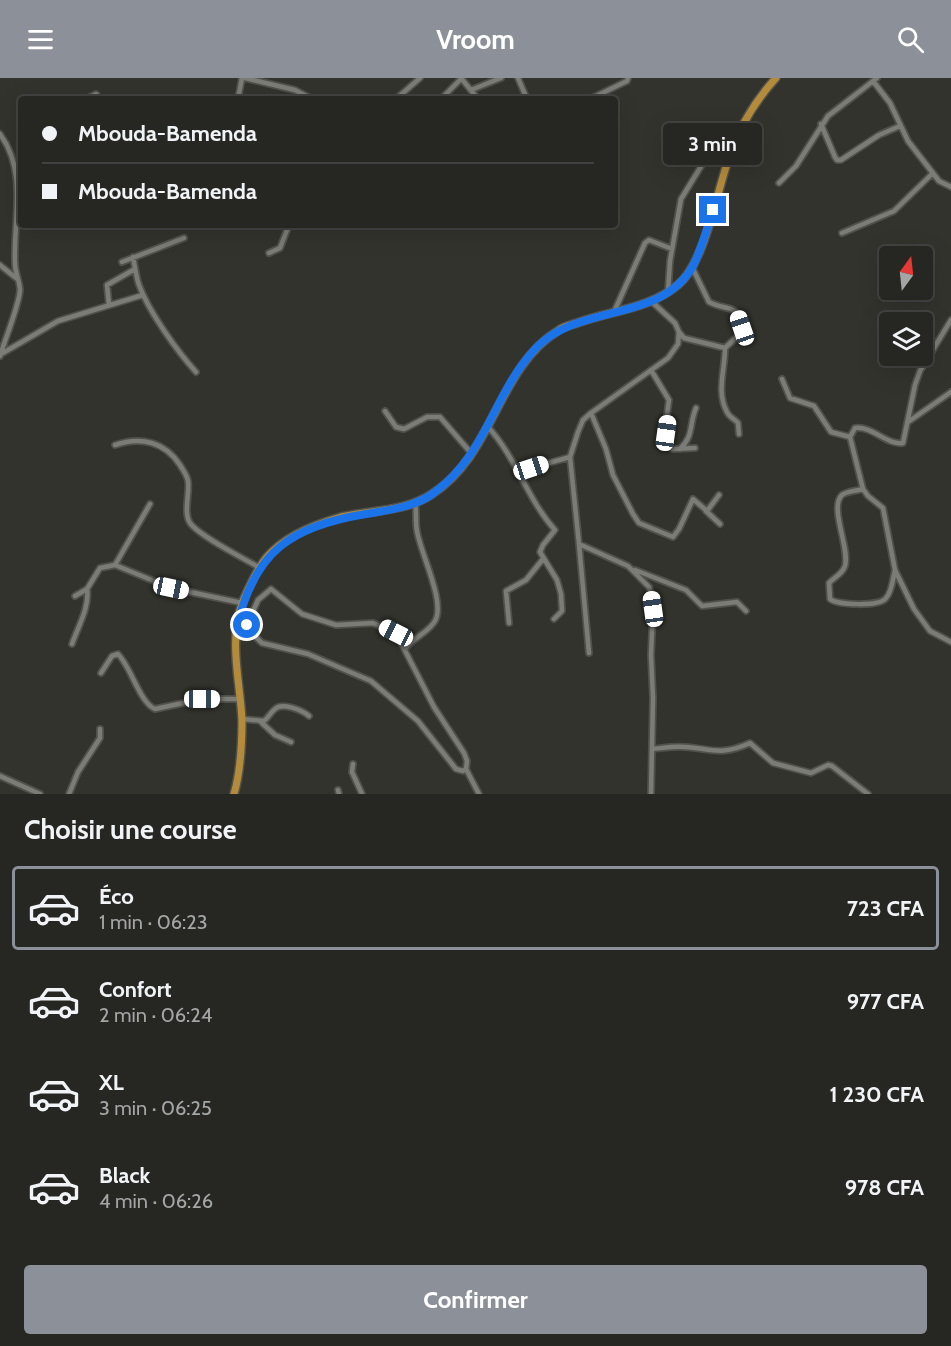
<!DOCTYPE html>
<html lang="fr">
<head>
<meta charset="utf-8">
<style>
  body { margin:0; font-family:Cabin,sans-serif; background:#2e2e2a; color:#f1f3f6; height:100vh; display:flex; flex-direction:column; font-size:22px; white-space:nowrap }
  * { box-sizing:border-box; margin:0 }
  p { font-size:20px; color:#a4a5a5 }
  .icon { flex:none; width:33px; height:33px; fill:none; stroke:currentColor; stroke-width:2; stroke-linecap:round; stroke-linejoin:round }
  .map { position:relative; height:716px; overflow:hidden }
  .details { display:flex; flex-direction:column; background:#262622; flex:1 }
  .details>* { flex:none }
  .hud { position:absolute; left:18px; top:18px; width:600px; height:132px; border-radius:6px; box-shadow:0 6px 24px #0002,0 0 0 2px #424340; display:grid; align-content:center; height:132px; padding:0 24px; background:#262622 }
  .needle { width:39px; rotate:15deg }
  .buttons { position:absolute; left:879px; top:168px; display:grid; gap:12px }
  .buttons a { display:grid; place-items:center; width:54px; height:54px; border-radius:6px; background:#262622; box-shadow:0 6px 24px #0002,0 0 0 2px #424340; font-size:30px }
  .end { position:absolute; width:27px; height:27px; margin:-14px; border:8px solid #1a73e8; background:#fff; box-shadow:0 0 0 3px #fff }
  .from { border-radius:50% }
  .bubble { position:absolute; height:42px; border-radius:6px; background:#262622; box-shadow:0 6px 24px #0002,0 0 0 2px #424340; font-size:20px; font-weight:700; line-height:42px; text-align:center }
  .car { position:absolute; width:18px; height:36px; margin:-18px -9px; border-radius:8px; box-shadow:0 0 4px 2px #0007; background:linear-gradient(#fff 24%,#345 0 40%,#fff 0 76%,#345 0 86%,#fff 0) }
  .hud b { display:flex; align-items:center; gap:21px; height:57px; font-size:22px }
  .hud b+b { border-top:2px solid #424340 }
  .hud i { width:15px; height:15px; background:#f1f3f6 }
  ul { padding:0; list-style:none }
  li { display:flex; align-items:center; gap:18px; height:84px; margin:0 12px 9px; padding:0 12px; border:3px solid transparent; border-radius:6px }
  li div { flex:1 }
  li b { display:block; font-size:22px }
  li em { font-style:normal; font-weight:700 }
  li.active { border-color:#8c9099 }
  li>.icon { width:54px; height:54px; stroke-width:1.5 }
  h2 { padding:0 24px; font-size:27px; line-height:72px }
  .button { display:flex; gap:12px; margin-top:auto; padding:12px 24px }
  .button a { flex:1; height:69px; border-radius:6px; background:#8c9099; color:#fff; font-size:24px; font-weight:700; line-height:69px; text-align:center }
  header { display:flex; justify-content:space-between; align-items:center; height:78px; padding:0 24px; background:#8c9099; color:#fff; font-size:27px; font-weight:700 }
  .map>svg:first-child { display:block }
</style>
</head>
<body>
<header><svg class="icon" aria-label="menu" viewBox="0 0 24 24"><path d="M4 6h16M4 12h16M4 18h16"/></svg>Vroom<svg class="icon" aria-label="search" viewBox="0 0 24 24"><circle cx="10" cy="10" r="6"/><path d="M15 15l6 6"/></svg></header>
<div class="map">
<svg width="951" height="716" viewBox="0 0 951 716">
  <rect width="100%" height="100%" fill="#33332d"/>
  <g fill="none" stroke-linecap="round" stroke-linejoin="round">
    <!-- minor casing -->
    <g stroke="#51514c" stroke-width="8">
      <path id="minor" d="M245,0L295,12L312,21
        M461,0L478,21
        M518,0L527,21
        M873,3L890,25L908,63L939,103L951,109
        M471,12L501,0
        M86,21L96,16L100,21
        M238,21L242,0
        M396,21L420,0
        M441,21L461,1
        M590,21L627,3L628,0
        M821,46L835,79L837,82H841L879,57L900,48
        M0,56C28,94 13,142 15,185C15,195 20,204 20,212C19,228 5,261 0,278
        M779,105L796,88L828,38L877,0
        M842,155L894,133L933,95
        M269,175L280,170L289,147
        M133,179C135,189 136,198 139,207C149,234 177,273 196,294
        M122,184L184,160
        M0,187L16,200
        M692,189L709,224C728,234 741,224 742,254L725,270
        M668,213L670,183L681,121L724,51L742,46
        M651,223L675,245L679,254L678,266L668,280L591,335L583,342L578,354L570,379L579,466L628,488L649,509L652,519L653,532L651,577L653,620L651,716
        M109,227L107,207L135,191
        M614,234L645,165L649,162L672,171
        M951,242L920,293L915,307L903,365C886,367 873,348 855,350L850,359L863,411L868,418L883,430L895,492L914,531L930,553L951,564
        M679,254L684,260L725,270C725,292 716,314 727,334C729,339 735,341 738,345L739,356
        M1,276L58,243L143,217
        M651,292L669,322L664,358L666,367L673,371L695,370
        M782,301L790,320L814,328L831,354L850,359
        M385,333L396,349L404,351L427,339H440L472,376
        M591,335L606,371L613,397L633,436L639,445L673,459L679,451L693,421L707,433L719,417
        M908,344L951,314
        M488,349C516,379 527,421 555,452L543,467L540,474L557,502L561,516L562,533L554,541
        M115,367C141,358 165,364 180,387C183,392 187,397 188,403C190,416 183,434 190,445C199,458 245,481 260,490
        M680,371C694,358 689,346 696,330
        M517,394L570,379
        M863,411C857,413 845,413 841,418C830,431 850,471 845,488C842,497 834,499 829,505L830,521C837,527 880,529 886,520C892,514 893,500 895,492
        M706,433L720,446
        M579,466L589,575
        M115,487L150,426
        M635,492L686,512L702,528L737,524L746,533
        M75,518L87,511L100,490L115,487L171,510L242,525
        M509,545L506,513L526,502L543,481
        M237,549L243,550L247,547L258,522L271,511L302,536L336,547L373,545L396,555L434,629L464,675L467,683L466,691L479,716
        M245,549L262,565L308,576L371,603L418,643L456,691L463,693L466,691
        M72,566C78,549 90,528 87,511
        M405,571C413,560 429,554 435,543C446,524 420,474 417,453C415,444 417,434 415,425
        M101,595L112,578L118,576C131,589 140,625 155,631L202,621H239
        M242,641L264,643C269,639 270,635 275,631C282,624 302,632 309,638
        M261,644L275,657L291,664
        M652,671C663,670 674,668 685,669C713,671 721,678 750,665L773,685L811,695L828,687L832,688L868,716
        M353,686L352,694L362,716
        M0,698L40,716
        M338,712L339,716
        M69,716L78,694L100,660V651"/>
    </g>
    <!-- highway casing -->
    <g stroke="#51514c" stroke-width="10">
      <path id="highway" d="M234,716C241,692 242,667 242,642C240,602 228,562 243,523C249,509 257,491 267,479C284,459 316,446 341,439C372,432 405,434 432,416C494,377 497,290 559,252C564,248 571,247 577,245C612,232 650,231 679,206C706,182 717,111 730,77C740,48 755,23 776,0"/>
    </g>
    <!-- minor -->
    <use href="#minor" stroke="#7b7c75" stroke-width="4.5"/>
    <!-- highway -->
    <use href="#highway" stroke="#b48b3a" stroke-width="7"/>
  </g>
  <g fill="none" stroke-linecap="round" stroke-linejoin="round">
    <!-- route -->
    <path stroke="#1a73e8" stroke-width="8" d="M247,547L243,550L237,549C254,473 292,448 366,436C389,432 416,429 435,414C487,376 494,314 536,270C578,225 661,245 693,188C702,170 707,151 713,132"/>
  </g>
</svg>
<div class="buttons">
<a><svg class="needle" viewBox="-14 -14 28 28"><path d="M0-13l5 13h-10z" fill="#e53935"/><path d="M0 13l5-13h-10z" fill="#a4a5a5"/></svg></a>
<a><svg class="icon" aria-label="layers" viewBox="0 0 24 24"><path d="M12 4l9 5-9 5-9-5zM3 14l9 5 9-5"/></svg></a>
</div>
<i class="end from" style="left:247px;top:547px"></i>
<i class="end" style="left:713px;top:132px"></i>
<div class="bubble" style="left:663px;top:45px;width:99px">3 min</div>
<i class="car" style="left:742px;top:250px;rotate:341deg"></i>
<i class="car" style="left:666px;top:355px;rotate:8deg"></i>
<i class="car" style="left:531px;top:390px;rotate:72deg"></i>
<i class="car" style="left:171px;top:510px;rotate:102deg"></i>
<i class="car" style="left:653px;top:531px;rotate:352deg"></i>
<i class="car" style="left:396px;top:555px;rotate:297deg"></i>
<i class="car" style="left:202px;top:621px;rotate:90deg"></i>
<div class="hud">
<b><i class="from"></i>Mbouda-Bamenda</b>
<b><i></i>Mbouda-Bamenda</b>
</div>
</div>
<section class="details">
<h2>Choisir une course</h2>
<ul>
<li class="active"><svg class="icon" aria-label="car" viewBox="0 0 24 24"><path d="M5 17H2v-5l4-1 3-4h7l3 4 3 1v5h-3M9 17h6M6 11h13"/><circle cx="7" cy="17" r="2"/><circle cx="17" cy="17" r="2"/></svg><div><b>Éco</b><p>1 min · 06:23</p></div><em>723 CFA</em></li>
<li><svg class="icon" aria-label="car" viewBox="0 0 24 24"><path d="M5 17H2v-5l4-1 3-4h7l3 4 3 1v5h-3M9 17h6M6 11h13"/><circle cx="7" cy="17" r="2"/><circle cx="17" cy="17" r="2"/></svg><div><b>Confort</b><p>2 min · 06:24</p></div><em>977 CFA</em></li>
<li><svg class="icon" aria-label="car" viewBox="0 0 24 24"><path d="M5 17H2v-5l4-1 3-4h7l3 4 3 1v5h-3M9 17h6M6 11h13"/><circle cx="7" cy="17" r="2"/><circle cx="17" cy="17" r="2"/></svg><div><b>XL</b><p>3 min · 06:25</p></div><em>1 230 CFA</em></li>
<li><svg class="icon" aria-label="car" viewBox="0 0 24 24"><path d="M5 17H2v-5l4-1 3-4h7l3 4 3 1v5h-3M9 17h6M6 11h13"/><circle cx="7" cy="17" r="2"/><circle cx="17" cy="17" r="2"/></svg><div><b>Black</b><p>4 min · 06:26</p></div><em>978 CFA</em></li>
</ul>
<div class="button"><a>Confirmer</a></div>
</section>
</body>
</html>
